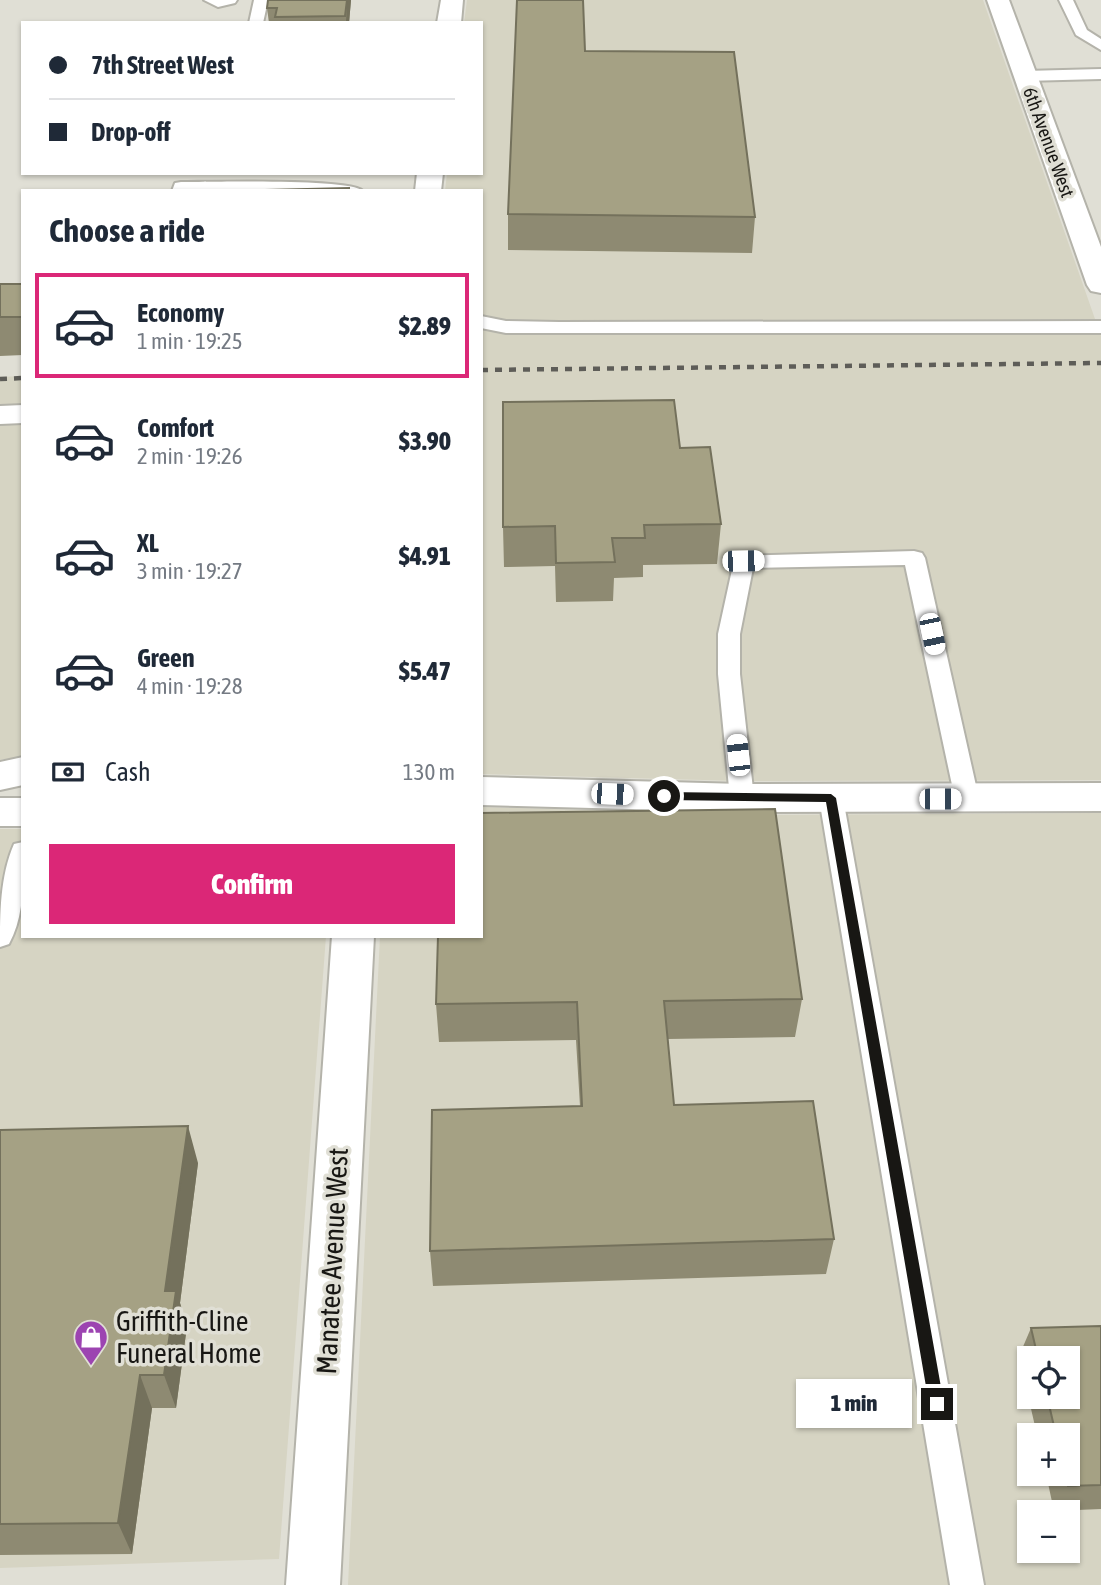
<!DOCTYPE html>
<html lang="en">
<head>
<meta charset="utf-8">
<style>
  body { margin:0; font-family:"Asap Condensed",sans-serif; background:#f2f2f3; color:#1f2937; height:100vh; display:flex; flex-direction:column; font-size:26px; white-space:nowrap }
  * { box-sizing:border-box; margin:0 }
  p { font-size:23px; color:#747a83 }
  .icon { flex:none; width:38px; height:38px; fill:none; stroke:currentColor; stroke-width:2; stroke-linecap:round; stroke-linejoin:round }
  .map { position:relative; flex:1; overflow:hidden }
  .sheet { position:absolute; left:21px; top:189px; width:462px; height:749px; display:flex; flex-direction:column; background:#fff; border-radius:0px; box-shadow:0 2px 5px #0004 }
  .sheet>* { flex:none }
  .guide { position:absolute; left:21px; top:21px; width:462px; height:154px; border-radius:0px; box-shadow:0 2px 5px #0004; display:grid; align-content:center; height:154px; padding:0 28px; background:#fff }
  .buttons { position:absolute; left:1017px; top:1346px; display:grid; gap:14px }
  .buttons a { display:grid; place-items:center; width:63px; height:63px; border-radius:0px; background:#fff; box-shadow:0 2px 5px #0004; font-size:35px }
  .end { position:absolute; width:32px; height:32px; margin:-16px; border:9px solid #181714; background:#fff; box-shadow:0 0 0 4px #fff }
  .from { border-radius:50% }
  .bubble { position:absolute; height:49px; border-radius:0px; background:#fff; box-shadow:0 2px 5px #0004; font-size:23px; font-weight:800; line-height:49px; text-align:center }
  .car { position:absolute; width:21px; height:42px; margin:-21px -10px; border-radius:9px; box-shadow:0 0 5px 2px #0007; background:linear-gradient(#fff 24%,#345 0 40%,#fff 0 76%,#345 0 86%,#fff 0) }
  .guide b { display:flex; align-items:center; gap:24px; height:66px; font-size:26px }
  .guide b+b { border-top:2px solid #e0e1e3 }
  .guide i { width:18px; height:18px; background:#1f2937 }
  ul { padding:0; list-style:none }
  li { display:flex; align-items:center; gap:21px; height:105px; margin:0 14px 10px; padding:0 14px; border:4px solid transparent; border-radius:0px }
  li div { flex:1 }
  li b { display:block; font-size:26px }
  li em { font-style:normal; font-weight:800 }
  li.active { border-color:#db2777 }
  li>.icon { width:63px; height:63px; stroke-width:1.5 }
  h2 { padding:0 28px; font-size:32px; line-height:84px }
  .pay { display:flex; align-items:center; gap:18px; height:77px; padding:0 28px; font-size:26px }
  .pay p { margin-inline-start:auto }
  .button { display:flex; gap:14px; margin-top:auto; padding:14px 28px }
  .button a { flex:1; height:80px; border-radius:0px; background:#db2777; color:#fff; font-size:28px; font-weight:800; line-height:80px; text-align:center }
  .map>svg:first-child { display:block }
</style>
</head>
<body>
<div class="map">
<svg width="1101" height="1585" viewBox="0 0 1101 1585">
  <rect width="100%" height="100%" fill="#e0dfd5"/>
  <!-- built -->
  <path fill="#d6d4c3" fill-rule="evenodd" d="M467,0H983L1101,336V780L741,781L481,774V191H445L447,173H481V23H464Z
    M23,376V756L0,760V377Z
    M481,807L744,815L1101,813V1585H348L380,936H481ZM1029,1358H1068V1396H1029ZM1029,1435H1068V1474H1029ZM1029,1512H1068V1550H1029Z
    M0,829H23V936H326L279,1559L0,1568Z"/>
  <g fill="none" stroke-linecap="round" stroke-linejoin="round">
    <!-- service casing -->
    <g stroke="#b4b3aa" stroke-width="4">
      <path id="service" d="M204,0H237L235,3L218,7Z
        M254,0H268L263,23H249Z
        M1059,0H1073L1087,30L1101,39V50L1076,35Z
        M1101,69V79L1025,81L1017,76L1025,71Z
        M181,182C208,182 351,178 363,191H172L175,183Z
        M481,316L506,321L559,322L1101,321V333H506L481,328Z
        M914,551L922,553L925,558L979,799L976,805L967,808L958,805L955,799L905,565L753,568L740,634V674L754,798L751,804L742,807L733,804L730,798L718,674V634L735,556Z
        M831,789L840,792L843,798L984,1585H950L819,798L822,792Z
        M23,842C23,876 26,913 9,944L0,947C0,913 0,876 14,844Z"/>
    </g>
    <!-- minor casing -->
    <g stroke="#b4b3aa" stroke-width="4">
      <path id="minor" d="M23,405V423L0,424V406Z
        M23,757V785L0,790V762Z
        M481,777L742,784L1101,783V811L742,812L481,805Z
        M0,798H23V826H0Z"/>
    </g>
    <!-- primary casing -->
    <g stroke="#b4b3aa" stroke-width="4">
      <path id="primary" d="M441,0H463L461,23H437Z
        M987,0H1009L1101,247V293L1091,291L1087,285Z
        M417,173H443L441,191H415Z
        M332,936H374L340,1585H286Z"/>
    </g>
    <!-- service -->
    <use href="#service" fill="#fff" fill-rule="evenodd"/>
    <!-- minor -->
    <use href="#minor" fill="#fff" fill-rule="evenodd"/>
    <!-- primary -->
    <use href="#primary" fill="#fff" fill-rule="evenodd"/>
    <!-- rail -->
    <path stroke="#5e5d58" stroke-width="4.5" stroke-dasharray="7 7" stroke-linecap="butt" d="M481,370L1101,363
      M0,379L23,378"/>
  </g>
  <!-- wall -->
  <path fill="#8e8a72" fill-rule="evenodd" d="M351,0L349,23H269L267,8Z
    M585,51L755,217L752,253L508,250V214Z
    M0,284H23V355L0,356Z
    M680,448L721,524L717,564L643,565V577L614,578L613,601L556,602L555,566L504,567L503,527Z
    M802,999L795,1037L668,1039L674,1105L834,1239L826,1274L433,1286L430,1251L580,1106L576,1040L439,1042L436,1004Z
    M0,1130L198,1163L180,1303L187,1326L176,1408H152L132,1554L0,1555Z
    M1101,1326V1509L1054,1511L1046,1474H1068V1435H1037L1019,1356L1031,1328ZM1029,1358H1068V1396H1029Z"/>
  <!-- shaded-wall -->
  <path fill="#74715c" d="M347,0H351L349,23H346Z
    M188,1126L198,1163L180,1303L187,1326L176,1408L164,1375L165,1291Z
    M140,1375L152,1408L132,1554L118,1523Z"/>
  <!-- building -->
  <path fill="#a5a184" stroke="#74715c" stroke-width="2" d="M268,0H347L345,16L275,17L277,8H267Z
    M517,0H583L585,51L734,52L755,217L508,214Z
    M349,188V191H223Z
    M0,284H23V317H0Z
    M674,400L680,448L710,447L721,524L644,525L645,538H612L615,562L556,563L555,526L503,527V402Z
    M775,809L802,999L664,1001L674,1105L813,1101L834,1239L430,1251L432,1110L582,1106L577,1002L436,1004L438,936H481V813Z
    M188,1126L165,1291H176L164,1375H140L118,1523L0,1524V1130Z
    M1101,1326V1485L1068,1486L1065,1474H1068V1435H1056L1047,1396H1068V1358H1038L1031,1328Z"/>
  <!-- route -->
  <path fill="#181714" d="M664,792L831,794L836,798L944,1404L942,1409L937,1411L931,1409L929,1404L826,802L664,800L658,796Z"/>
  <!-- icons -->
  <defs>
    <g id="shop-pin" transform="scale(1.75)"><path d="M0 17L-7.5 6A9.5 9.5 0 1 1 7.5 6Z" fill="#9c44b1" stroke="#e0dfd5"/><path d="M-5-2.5h2.3a2.7 3.5 0 0 1 5.4 0H5L5.5 6h-11ZM-1.5-2.5h3a1.5 2.3 0 0 0-3 0Z" fill="#fff"/></g>
  </defs>
  <g fill-rule="evenodd">
    <use href="#shop-pin" x="91" y="1337"/>
  </g>
  <g text-anchor="middle" dominant-baseline="central" stroke-width="7" stroke-linejoin="round" paint-order="stroke">
    <!-- far-street labels -->
    <g font-size="19" fill="#181714" stroke="#e0dfd5">
      <text transform="translate(1049 142) rotate(70)">6th Avenue West</text>
    </g>
    <!-- near-street labels -->
    <g font-size="28" fill="#181714" stroke="#e0dfd5">
      <text transform="translate(332 1261) rotate(-87)">Manatee Avenue West</text>
    </g>
    <!-- near-poi labels -->
    <g font-size="28" fill="#181714" stroke="#e0dfd5" text-anchor="start">
      <text x="116" y="1321">Griffith-Cline<tspan x="116" dy="32">Funeral Home</tspan></text>
    </g>
  </g>
</svg>
<div class="buttons">
<a><svg class="icon" aria-label="locate" viewBox="0 0 24 24"><circle cx="12" cy="12" r="6"/><path d="M12 2v4M12 18v4M2 12h4M18 12h4"/></svg></a>
<a>+</a>
<a>−</a>
</div>
<i class="end from" style="left:664px;top:796px"></i>
<i class="end" style="left:937px;top:1404px"></i>
<div class="bubble" style="left:796px;top:1379px;width:116px">1 min</div>
<i class="car" style="left:743px;top:561px;rotate:89deg"></i>
<i class="car" style="left:932px;top:634px;rotate:168deg"></i>
<i class="car" style="left:738px;top:755px;rotate:354deg"></i>
<i class="car" style="left:612px;top:794px;rotate:92deg"></i>
<i class="car" style="left:940px;top:799px;rotate:90deg"></i>
<div class="guide">
<b><i class="from"></i>7th Street West</b>
<b><i></i>Drop-off</b>
</div>
<section class="sheet">
<h2>Choose a ride</h2>
<ul>
<li class="active"><svg class="icon" aria-label="car" viewBox="0 0 24 24"><path d="M5 17H2v-5l4-1 3-4h7l3 4 3 1v5h-3M9 17h6M6 11h13"/><circle cx="7" cy="17" r="2"/><circle cx="17" cy="17" r="2"/></svg><div><b>Economy</b><p>1 min · 19:25</p></div><em>$2.89</em></li>
<li><svg class="icon" aria-label="car" viewBox="0 0 24 24"><path d="M5 17H2v-5l4-1 3-4h7l3 4 3 1v5h-3M9 17h6M6 11h13"/><circle cx="7" cy="17" r="2"/><circle cx="17" cy="17" r="2"/></svg><div><b>Comfort</b><p>2 min · 19:26</p></div><em>$3.90</em></li>
<li><svg class="icon" aria-label="car" viewBox="0 0 24 24"><path d="M5 17H2v-5l4-1 3-4h7l3 4 3 1v5h-3M9 17h6M6 11h13"/><circle cx="7" cy="17" r="2"/><circle cx="17" cy="17" r="2"/></svg><div><b>XL</b><p>3 min · 19:27</p></div><em>$4.91</em></li>
<li><svg class="icon" aria-label="car" viewBox="0 0 24 24"><path d="M5 17H2v-5l4-1 3-4h7l3 4 3 1v5h-3M9 17h6M6 11h13"/><circle cx="7" cy="17" r="2"/><circle cx="17" cy="17" r="2"/></svg><div><b>Green</b><p>4 min · 19:28</p></div><em>$5.47</em></li>
</ul>
<div class="pay"><svg class="icon" aria-label="cash" viewBox="0 0 24 24"><path d="M3 7h18v10H3z"/><circle cx="12" cy="12" r="2"/></svg>Cash<p>130 m</p></div>
<div class="button"><a>Confirm</a></div>
</section>
</div>
</body>
</html>
